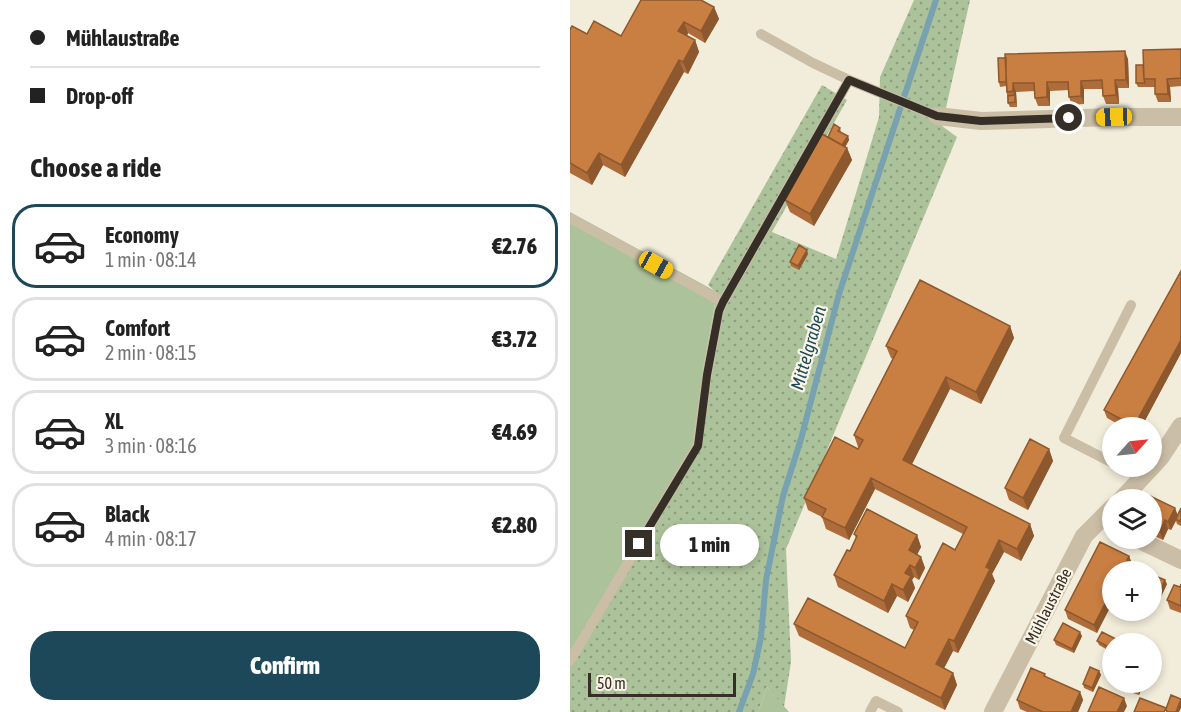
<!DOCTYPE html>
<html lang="en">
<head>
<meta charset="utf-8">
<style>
  body { margin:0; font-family:"Asap Condensed",sans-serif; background:#f6f6f6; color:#222; height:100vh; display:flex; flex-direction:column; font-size:22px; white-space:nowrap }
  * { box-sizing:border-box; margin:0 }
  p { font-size:20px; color:#767676 }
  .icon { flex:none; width:33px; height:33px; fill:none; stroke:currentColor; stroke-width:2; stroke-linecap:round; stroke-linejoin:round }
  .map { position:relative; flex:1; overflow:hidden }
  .sheet { display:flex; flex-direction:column; background:#fff; width:570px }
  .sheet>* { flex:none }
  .guide { display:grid; align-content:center; height:132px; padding:0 30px; background:#fff }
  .needle { width:39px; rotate:63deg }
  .tools { position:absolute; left:532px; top:417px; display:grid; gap:12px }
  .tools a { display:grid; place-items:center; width:60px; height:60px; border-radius:50%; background:#fff; box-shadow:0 3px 9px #0003; font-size:30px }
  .scale { position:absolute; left:18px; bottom:15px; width:148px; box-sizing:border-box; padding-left:6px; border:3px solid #362f27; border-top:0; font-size:16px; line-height:21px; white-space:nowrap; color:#362f27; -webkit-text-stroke:4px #faf5e7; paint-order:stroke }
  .end { position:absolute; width:27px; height:27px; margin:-14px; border:8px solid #362f27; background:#fff; box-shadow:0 0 0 3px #fff }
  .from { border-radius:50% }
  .bubble { position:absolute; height:42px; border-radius:21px; background:#fff; box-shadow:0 3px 9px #0003; font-size:20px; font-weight:800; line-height:42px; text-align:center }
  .car { position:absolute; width:18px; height:36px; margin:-18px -9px; border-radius:8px; box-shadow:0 0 4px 2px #0007; background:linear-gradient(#f5c518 24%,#345 0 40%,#f5c518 0 76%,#345 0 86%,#f5c518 0) }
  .guide b { display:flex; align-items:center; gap:21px; height:57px; font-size:22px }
  .guide b+b { border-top:2px solid #e0e0e0 }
  .guide i { width:15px; height:15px; background:#222 }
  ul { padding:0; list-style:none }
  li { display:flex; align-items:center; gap:18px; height:84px; margin:0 12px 9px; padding:0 18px; border:3px solid #e0e0e0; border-radius:24px }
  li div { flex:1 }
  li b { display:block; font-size:22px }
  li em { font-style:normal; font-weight:800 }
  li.active { border-color:#1c4859 }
  li>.icon { width:54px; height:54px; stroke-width:1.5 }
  h2 { padding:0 30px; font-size:27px; line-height:72px }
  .primary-button { display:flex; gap:12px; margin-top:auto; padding:12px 30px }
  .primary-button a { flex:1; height:69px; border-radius:24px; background:#1c4859; color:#fff; font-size:24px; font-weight:800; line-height:69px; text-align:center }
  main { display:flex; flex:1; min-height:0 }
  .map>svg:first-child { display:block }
</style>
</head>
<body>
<main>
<section class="sheet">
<div class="guide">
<b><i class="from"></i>Mühlaustraße</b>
<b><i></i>Drop-off</b>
</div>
<h2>Choose a ride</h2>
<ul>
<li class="active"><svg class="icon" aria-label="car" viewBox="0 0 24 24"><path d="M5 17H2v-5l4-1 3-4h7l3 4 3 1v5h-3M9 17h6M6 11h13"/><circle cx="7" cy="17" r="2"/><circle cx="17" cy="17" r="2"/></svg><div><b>Economy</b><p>1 min · 08:14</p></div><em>€2.76</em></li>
<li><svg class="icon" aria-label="car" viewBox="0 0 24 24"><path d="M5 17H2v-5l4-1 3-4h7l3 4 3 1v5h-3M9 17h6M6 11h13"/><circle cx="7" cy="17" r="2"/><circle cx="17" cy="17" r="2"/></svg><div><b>Comfort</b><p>2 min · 08:15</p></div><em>€3.72</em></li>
<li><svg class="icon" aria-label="car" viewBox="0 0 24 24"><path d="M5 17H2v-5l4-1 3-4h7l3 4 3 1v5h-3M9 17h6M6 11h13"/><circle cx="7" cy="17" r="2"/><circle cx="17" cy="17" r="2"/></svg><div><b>XL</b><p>3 min · 08:16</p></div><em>€4.69</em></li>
<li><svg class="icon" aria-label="car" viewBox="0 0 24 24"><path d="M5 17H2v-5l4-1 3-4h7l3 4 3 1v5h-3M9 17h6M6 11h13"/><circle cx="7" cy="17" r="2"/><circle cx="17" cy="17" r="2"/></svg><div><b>Black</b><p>4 min · 08:17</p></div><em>€2.80</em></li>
</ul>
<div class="primary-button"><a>Confirm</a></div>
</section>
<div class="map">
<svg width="611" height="712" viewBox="0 0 611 712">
  <defs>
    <pattern id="grass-dots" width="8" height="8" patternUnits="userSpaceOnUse" patternTransform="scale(1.5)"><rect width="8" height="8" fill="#acc29a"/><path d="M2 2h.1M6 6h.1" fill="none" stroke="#8d9e7e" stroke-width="1.8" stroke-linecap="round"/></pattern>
  </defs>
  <rect width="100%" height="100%" fill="#f2ecda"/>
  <!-- grass -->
  <path fill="url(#grass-dots)" d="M344,0H400L372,126L387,137L216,549L221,662L214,707L197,687L188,712H0V651L133,369L147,293L138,285L252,85L277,100L202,232L266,259L309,117L310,77Z"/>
  <!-- garden -->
  <path fill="#acc29a" d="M0,212L147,292L133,369L123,444L0,651Z
    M197,687L219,712H188Z"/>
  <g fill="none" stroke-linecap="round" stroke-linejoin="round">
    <!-- stream -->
    <path stroke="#78a2b0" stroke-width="6" d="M169,712L183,674L191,637L196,580L213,496L231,439L269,294L366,0"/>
    <!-- lane -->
    <path stroke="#cbbea6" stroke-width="10" d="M191,34L243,63L279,80L367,116
      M0,218L153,302
      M543,463L494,438L561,305
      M550,466L572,478
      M0,661L127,446L137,375L149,311L153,302L279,80
      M300,712L306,701L328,712"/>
    <!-- street -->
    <path stroke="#cbbea6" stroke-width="18" d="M367,116L411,121L544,117H611
      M551,500L590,458L611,426
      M565,538L611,560
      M423,712L514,536L543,507"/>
  </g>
  <!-- wall -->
  <path fill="#ad6c39" d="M144,7L149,19L135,43L118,33L117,36L125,40L129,52L118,74L114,72L55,177L33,165L22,185L0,173V29L17,34L51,36Z
    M611,49V86L600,87L601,102H588L585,94V87H568L566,83L573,65Z
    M558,59L559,88H548L549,104H536L533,96V89H514V104L502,105L499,97V90L480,91V106H468L465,98V91L446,92L447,107H440L438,103L436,86L430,87L429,82Z
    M270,128L271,132L278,136L279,140L275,147L277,148L282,160L244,226L220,212L215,200L258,137Z
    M238,254L229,270L221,266L220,262Z
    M440,326L444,338L411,404L380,389L342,464L460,524L464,536L451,561L434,552L422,574L425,581L388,653L383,651L374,668L383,673L387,685L375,710L229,636L224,624L335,648L344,630L340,628L336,616L385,550L393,534L305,489L279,540L256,529L252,517L238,510L234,498L288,449L289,447H288L284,435L323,359L321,358L316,346Z
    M611,353L571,428H555L537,418L534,410Z
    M479,449L483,461L458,510L439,500L435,488Z
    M582,500L605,508L607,515L611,508V526L607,524L606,521L601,530L598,529L593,540L582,535Z
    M284,534L347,535L351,547L347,555L351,557L355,568L349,580L344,577L342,580L345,588L338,602L327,596L318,613L268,587L264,575L280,551L286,538Z
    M559,556L562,564L558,572H543L527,633L498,619L495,610Z
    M582,582L597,584L589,601L582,598Z
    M611,584V613L600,609L597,600L610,587Z
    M512,636L504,653L486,645L484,640Z
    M527,641L543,644V653L529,645Z
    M529,671L531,675L523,692L514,688L513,684Z
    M475,674L476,677L510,692L513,700L508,712H457L450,709L447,700Z
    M557,682H574L569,695L557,691L555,687Z"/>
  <!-- shaded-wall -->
  <path fill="#8d582e" d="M144,7L149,19L135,43L131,31Z
    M114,22L118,33L113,43L108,31Z
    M125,40L129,52L118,74L113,62Z
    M555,51L558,59L559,88L556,80Z
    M109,60L114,72L55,177L51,165Z
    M597,79L600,87L601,102L598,94Z
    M545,80L548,88L549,104L546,95Z
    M511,81L514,89V104L511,96Z
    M477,82L480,91V106L477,97Z
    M443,83L446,92L447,107L443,91Z
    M278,136L279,140L273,151L271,147Z
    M277,148L282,160L244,226L240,214Z
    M29,153L33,165L22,185L17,173Z
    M237,250L238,254L229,270L228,266Z
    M440,326L444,338L411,404L406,392Z
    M611,340V353L571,428H565L564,426Z
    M376,377L380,389L338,472L333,460Z
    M479,449L483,461L458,510L453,498Z
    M301,478L305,489L279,540L275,528Z
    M605,508L608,516L601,530L598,522Z
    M595,520L598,529L593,540L590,532Z
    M460,524L464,536L451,561L447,549Z
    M347,535L351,547L343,562L339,550Z
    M429,540L434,552L422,574L425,581L388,653L384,641L416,567Z
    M559,556L562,564L558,572H551Z
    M351,557L355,568L349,580L345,568Z
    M340,565L344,577L342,580L345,588L338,602L333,590L335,573Z
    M595,580L597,584L589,601L587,597Z
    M322,584L327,596L318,613L314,601Z
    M543,588V602L527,633L524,625Z
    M510,632L512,636L504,653L502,649Z
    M379,639L383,651L370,676L366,664Z
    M529,671L531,675L523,692L522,688Z
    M383,673L387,685L375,710L371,698Z
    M571,682H574L569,695L568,691Z
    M510,692L513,700L508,712H501Z
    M554,698L557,706L554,712H547Z
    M611,700V708L609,712H606Z"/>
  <!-- building -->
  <path fill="#c97e42" stroke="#8d582e" stroke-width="1.5" d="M71,0H131L144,7L131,31L114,22L108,31L125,40L113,62L109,60L51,165L29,153L17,173L0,163V29L2,26L17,34L24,21L51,36Z
    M611,49V78L597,79L598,94H585V79H574L573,50Z
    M555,51L556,80H545L546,95L533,96L532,80L511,81V96L499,97L498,82H477V97L465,98L464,83H443V91L437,92L435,54Z
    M428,58H436V82H429Z
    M566,65H573L574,79L575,83H566Z
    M445,95V102L438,103V96Z
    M264,124L270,128L268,131L278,136L272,145L258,137Z
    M252,134L277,148L240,214L215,200Z
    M229,245L237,250L228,266L220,262Z
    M611,271V340L564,426L534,410Z
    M350,280L440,326L406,392L376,377L333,460L460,524L447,549L429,540L416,567L420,569L384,641L379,639L366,664L383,673L371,698L224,624L238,598L335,648L348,622L336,616L373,543L385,550L397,527L301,478L275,528L252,517L256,509L234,498L265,437L288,449L293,440L284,435L327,351L316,346Z
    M460,439L479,449L453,498L435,488Z
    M580,496L605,508L598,522L595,520L590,532L582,528V500H578Z
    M611,508V522L606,519Z
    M297,509L347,535L339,550L351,557L345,568L340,565L335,573L341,576L333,590L322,584L314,601L264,575L277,550L280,551L287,536L284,534Z
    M530,542L559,556L551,572H543V588L524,625L495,610Z
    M585,576L595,580L587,597L582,594V582Z
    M611,584V606L597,600L604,585L610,587Z
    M493,623L510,632L502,649L484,640Z
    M532,632L548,640L546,644H543V649L527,641Z
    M520,667L529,671L522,688L513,684Z
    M461,668L475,674L474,676L510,692L501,712H473L447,700Z
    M557,682H571L568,691L555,687Z
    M529,687L554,698L547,712H518Z
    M601,695L611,699L606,712H597L596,709Z
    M570,698L596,708L594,712H564Z"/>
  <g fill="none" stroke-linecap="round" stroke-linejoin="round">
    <!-- route -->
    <path stroke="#362f27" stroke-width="8" d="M69,544L128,446L137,375L149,311L153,302L279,80L367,116L411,121L499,118"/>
  </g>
  <g text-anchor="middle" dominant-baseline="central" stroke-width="4.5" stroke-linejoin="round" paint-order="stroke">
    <!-- street labels -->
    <g font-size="16" fill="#362f27" stroke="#faf5e7">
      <text transform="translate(478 606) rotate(-63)">Mühlaustraße</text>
    </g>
    <!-- water labels -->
    <g font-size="18" font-style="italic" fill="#1c4859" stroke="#faf5e7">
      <text transform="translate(238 348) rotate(-74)">Mittelgraben</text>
    </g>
  </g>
</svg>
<div class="tools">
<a><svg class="needle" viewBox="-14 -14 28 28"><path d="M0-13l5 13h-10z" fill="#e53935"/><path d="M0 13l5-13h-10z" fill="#767676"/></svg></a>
<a><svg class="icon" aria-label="layers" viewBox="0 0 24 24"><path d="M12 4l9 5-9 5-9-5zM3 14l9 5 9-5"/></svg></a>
<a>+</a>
<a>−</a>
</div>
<div class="scale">50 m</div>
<i class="end from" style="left:499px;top:118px"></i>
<i class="end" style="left:69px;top:544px"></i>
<div class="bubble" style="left:90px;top:524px;width:99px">1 min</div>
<i class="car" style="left:544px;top:117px;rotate:268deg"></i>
<i class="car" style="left:86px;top:265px;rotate:119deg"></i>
</div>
</main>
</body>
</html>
